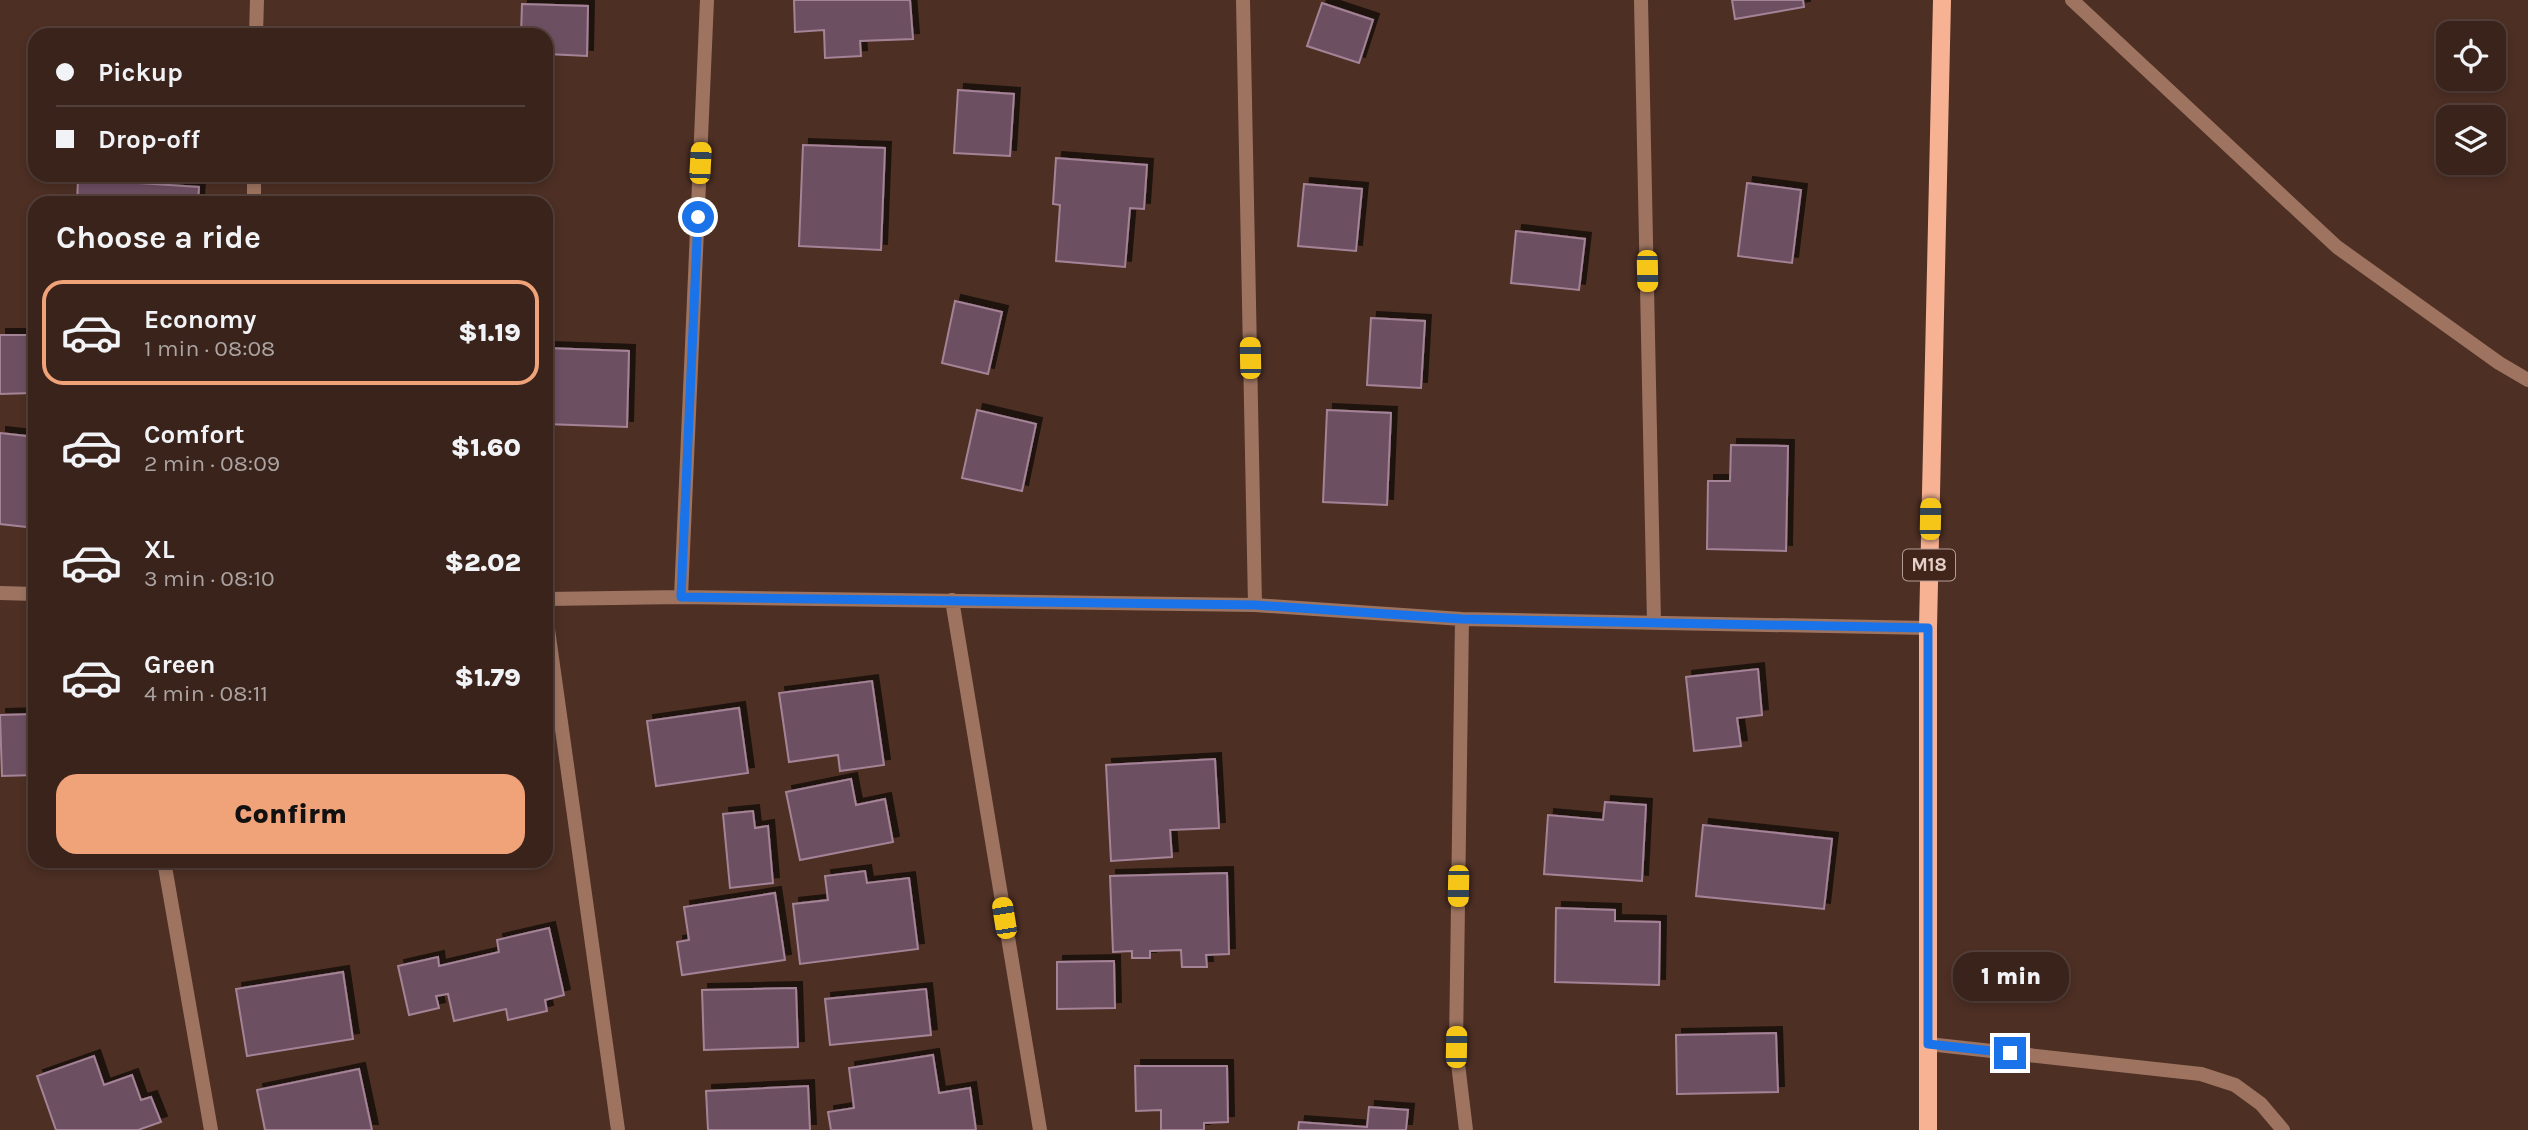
<!DOCTYPE html>
<html lang="en">
<head>
<meta charset="utf-8">
<style>
  body { margin:0; font-family:Karla,sans-serif; background:#412b24; color:#f1f3f6; height:100vh; display:flex; flex-direction:column; font-size:26px; white-space:nowrap }
  * { box-sizing:border-box; margin:0 }
  p { font-size:23px; color:#aba4a3 }
  .icon { flex:none; width:38px; height:38px; fill:none; stroke:currentColor; stroke-width:2; stroke-linecap:round; stroke-linejoin:round }
  .map { position:relative; flex:1; overflow:hidden }
  .side { position:absolute; left:28px; top:196px; width:525px; height:672px; display:flex; flex-direction:column; background:#3a231b; border-radius:21px; box-shadow:0 4px 10px #0003,0 0 0 2px #54403a }
  .side>* { flex:none }
  .guide { position:absolute; left:28px; top:28px; width:525px; height:154px; border-radius:21px; box-shadow:0 4px 10px #0003,0 0 0 2px #54403a; display:grid; align-content:center; height:154px; padding:0 28px; background:#3a231b }
  .tools { position:absolute; left:2436px; top:21px; display:grid; gap:14px }
  .tools a { display:grid; place-items:center; width:70px; height:70px; border-radius:14px; background:#3a231b; box-shadow:0 4px 10px #0003,0 0 0 2px #54403a; font-size:35px }
  .end { position:absolute; width:32px; height:32px; margin:-16px; border:9px solid #1a73e8; background:#fff; box-shadow:0 0 0 4px #fff }
  .from { border-radius:50% }
  .bubble { position:absolute; height:49px; border-radius:21px; background:#3a231b; box-shadow:0 4px 10px #0003,0 0 0 2px #54403a; font-size:23px; font-weight:800; line-height:49px; text-align:center }
  .car { position:absolute; width:21px; height:42px; margin:-21px -10px; border-radius:9px; box-shadow:0 0 5px 2px #0007; background:linear-gradient(#f5c518 24%,#345 0 40%,#f5c518 0 76%,#345 0 86%,#f5c518 0) }
  .guide b { display:flex; align-items:center; gap:24px; height:66px; font-size:26px }
  .guide b+b { border-top:2px solid #54403a }
  .guide i { width:18px; height:18px; background:#f1f3f6 }
  ul { padding:0; list-style:none }
  li { display:flex; align-items:center; gap:21px; height:105px; margin:0 14px 10px; padding:0 14px; border:4px solid transparent; border-radius:21px }
  li div { flex:1 }
  li b { display:block; font-size:26px }
  li em { font-style:normal; font-weight:800 }
  li.active { border-color:#f0a278 }
  li>.icon { width:63px; height:63px; stroke-width:1.5 }
  h2 { padding:0 28px; font-size:32px; line-height:84px }
  .action { display:flex; gap:14px; margin-top:auto; padding:14px 28px }
  .action a { flex:1; height:80px; border-radius:21px; background:#f0a278; color:#111; font-size:28px; font-weight:800; line-height:80px; text-align:center }
  .map>svg:first-child { display:block }
</style>
</head>
<body>
<div class="map">
<svg width="2528" height="1130" viewBox="0 0 2528 1130">
  <defs>
    <filter id="shadow"><feDropShadow dx="6" dy="-6" stdDeviation="0" flood-color="#0009"/></filter>
  </defs>
  <rect width="100%" height="100%" fill="#4d2f24"/>
  <!-- building -->
  <path fill="#6d4f62" stroke="#a48397" stroke-width="2" filter="url(#shadow)" d="M794,0H910L913,39L860,41L861,56L825,58L824,30L795,32Z
    M1732,0H1803L1804,7L1735,19Z
    M1322,3L1373,20L1359,63L1307,46Z
    M522,4L588,6L587,56L547,54L546,35H521Z
    M958,90L1014,94L1010,156L954,153Z
    M803,145L885,148L881,250L799,246Z
    M1056,158L1147,165L1144,209L1130,208L1125,267L1056,261L1060,205L1053,204Z
    M78,179L199,187L198,203H77Z
    M1747,183L1801,190L1792,263L1738,256Z
    M1304,184L1362,189L1356,251L1298,246Z
    M1516,231L1585,239L1579,290L1511,283Z
    M955,301L1002,312L988,374L942,363Z
    M1371,318L1425,321L1421,388L1367,385Z
    M0,335H35L33,393L0,394Z
    M546,348L629,351L627,427L546,424Z
    M977,410L1036,424L1022,491L962,478Z
    M1327,410L1391,413L1387,505L1323,502Z
    M0,433L35,437V528L0,524Z
    M1731,445L1788,446L1786,551L1707,549L1708,481H1730Z
    M1758,669L1762,715L1737,718L1741,746L1694,751L1686,677Z
    M872,681L884,765L840,771L838,755L789,762L779,693Z
    M739,708L748,773L656,786L647,721Z
    M35,714V775L2,776L0,715Z
    M1215,759L1219,828L1170,830L1172,857L1111,861L1106,765Z
    M851,779L856,805L885,799L893,842L800,860L786,792Z
    M1605,802L1646,805L1642,881L1544,874L1548,815L1603,820Z
    M753,811L755,828L768,826L773,883L730,888L723,814Z
    M1703,825L1832,839L1824,909L1696,896Z
    M865,871L867,883L909,878L918,949L800,964L793,904L828,900L825,876Z
    M1227,873L1229,954L1206,955L1207,967H1182L1181,950L1150,951V958H1132V951L1113,952L1110,876Z
    M775,893L785,960L682,975L677,942L689,940L684,907Z
    M1556,908L1615,910V921L1660,922L1659,985L1555,982Z
    M549,928L564,995L545,1000L547,1011L508,1020L506,1009L454,1021L448,994L436,996L439,1008L409,1015L398,966L438,957L439,966L499,952L497,940Z
    M1114,961L1115,1008L1057,1009V962Z
    M343,972L353,1039L247,1056L236,989Z
    M796,988L798,1047L704,1050L702,990Z
    M926,989L931,1035L830,1045L825,999Z
    M1776,1033L1778,1092L1677,1094L1676,1035Z
    M933,1055L939,1093L970,1088L976,1130H831L828,1112L854,1108L849,1068Z
    M94,1056L104,1085L132,1075L141,1100L151,1097L161,1122L138,1130H56L37,1076Z
    M1135,1066H1227L1228,1122L1204,1123V1130H1161V1110L1136,1111Z
    M359,1069L372,1130H265L257,1090Z
    M808,1086L810,1130H708L706,1091Z
    M1369,1107L1408,1110L1406,1130H1298L1299,1122L1367,1127Z"/>
  <g fill="none" stroke-linecap="round" stroke-linejoin="round">
    <!-- minor -->
    <path stroke="#9e7460" stroke-width="14" d="M1243,0L1255,605
      M1641,0L1654,623
      M2072,0L2337,247L2499,363L2528,380
      M256,35L257,0
      M254,203V175
      M0,593L35,594
      M681,597L707,0
      M546,599L681,597L1255,605L1462,619L1928,628
      M952,600L1040,1130
      M546,615L618,1130
      M1462,619L1456,1047L1466,1130
      M164,861L211,1130
      M1928,1044L2201,1074L2235,1085L2261,1104L2283,1130"/>
    <!-- primary -->
    <path stroke="#f7b293" stroke-width="18" d="M1928,1130V628L1942,0"/>
  </g>
  <g fill="none" stroke-linecap="round" stroke-linejoin="round">
    <!-- route -->
    <path stroke="#1a73e8" stroke-width="9" d="M698,217L681,597L1255,605L1462,619L1928,628V1044L2010,1053"/>
  </g>
  <g text-anchor="middle" dominant-baseline="central" stroke-width="6" stroke-linejoin="round" paint-order="stroke">
    <!-- shield labels -->
    <rect fill="#42251a" stroke="#b39d94" stroke-width="2" x="1903" y="549.5" width="52" height="31" rx="5"/>
    <g font-size="19" font-weight="bold" fill="#e4d0c9">
      <text x="1929" y="565">M18</text>
    </g>
  </g>
</svg>
<div class="tools">
<a><svg class="icon" aria-label="locate" viewBox="0 0 24 24"><circle cx="12" cy="12" r="6"/><path d="M12 2v4M12 18v4M2 12h4M18 12h4"/></svg></a>
<a><svg class="icon" aria-label="layers" viewBox="0 0 24 24"><path d="M12 4l9 5-9 5-9-5zM3 14l9 5 9-5"/></svg></a>
</div>
<i class="end from" style="left:698px;top:217px"></i>
<i class="end" style="left:2010px;top:1053px"></i>
<div class="bubble" style="left:1953px;top:952px;width:116px">1 min</div>
<i class="car" style="left:700px;top:163px;rotate:3deg"></i>
<i class="car" style="left:1647px;top:271px;rotate:179deg"></i>
<i class="car" style="left:1250px;top:358px;rotate:359deg"></i>
<i class="car" style="left:1930px;top:519px;rotate:1deg"></i>
<i class="car" style="left:1458px;top:886px;rotate:181deg"></i>
<i class="car" style="left:1004px;top:918px;rotate:351deg"></i>
<i class="car" style="left:1456px;top:1047px;rotate:1deg"></i>
<div class="guide">
<b><i class="from"></i>Pickup</b>
<b><i></i>Drop-off</b>
</div>
<section class="side">
<h2>Choose a ride</h2>
<ul>
<li class="active"><svg class="icon" aria-label="car" viewBox="0 0 24 24"><path d="M5 17H2v-5l4-1 3-4h7l3 4 3 1v5h-3M9 17h6M6 11h13"/><circle cx="7" cy="17" r="2"/><circle cx="17" cy="17" r="2"/></svg><div><b>Economy</b><p>1 min · 08:08</p></div><em>$1.19</em></li>
<li><svg class="icon" aria-label="car" viewBox="0 0 24 24"><path d="M5 17H2v-5l4-1 3-4h7l3 4 3 1v5h-3M9 17h6M6 11h13"/><circle cx="7" cy="17" r="2"/><circle cx="17" cy="17" r="2"/></svg><div><b>Comfort</b><p>2 min · 08:09</p></div><em>$1.60</em></li>
<li><svg class="icon" aria-label="car" viewBox="0 0 24 24"><path d="M5 17H2v-5l4-1 3-4h7l3 4 3 1v5h-3M9 17h6M6 11h13"/><circle cx="7" cy="17" r="2"/><circle cx="17" cy="17" r="2"/></svg><div><b>XL</b><p>3 min · 08:10</p></div><em>$2.02</em></li>
<li><svg class="icon" aria-label="car" viewBox="0 0 24 24"><path d="M5 17H2v-5l4-1 3-4h7l3 4 3 1v5h-3M9 17h6M6 11h13"/><circle cx="7" cy="17" r="2"/><circle cx="17" cy="17" r="2"/></svg><div><b>Green</b><p>4 min · 08:11</p></div><em>$1.79</em></li>
</ul>
<div class="action"><a>Confirm</a></div>
</section>
</div>
</body>
</html>
